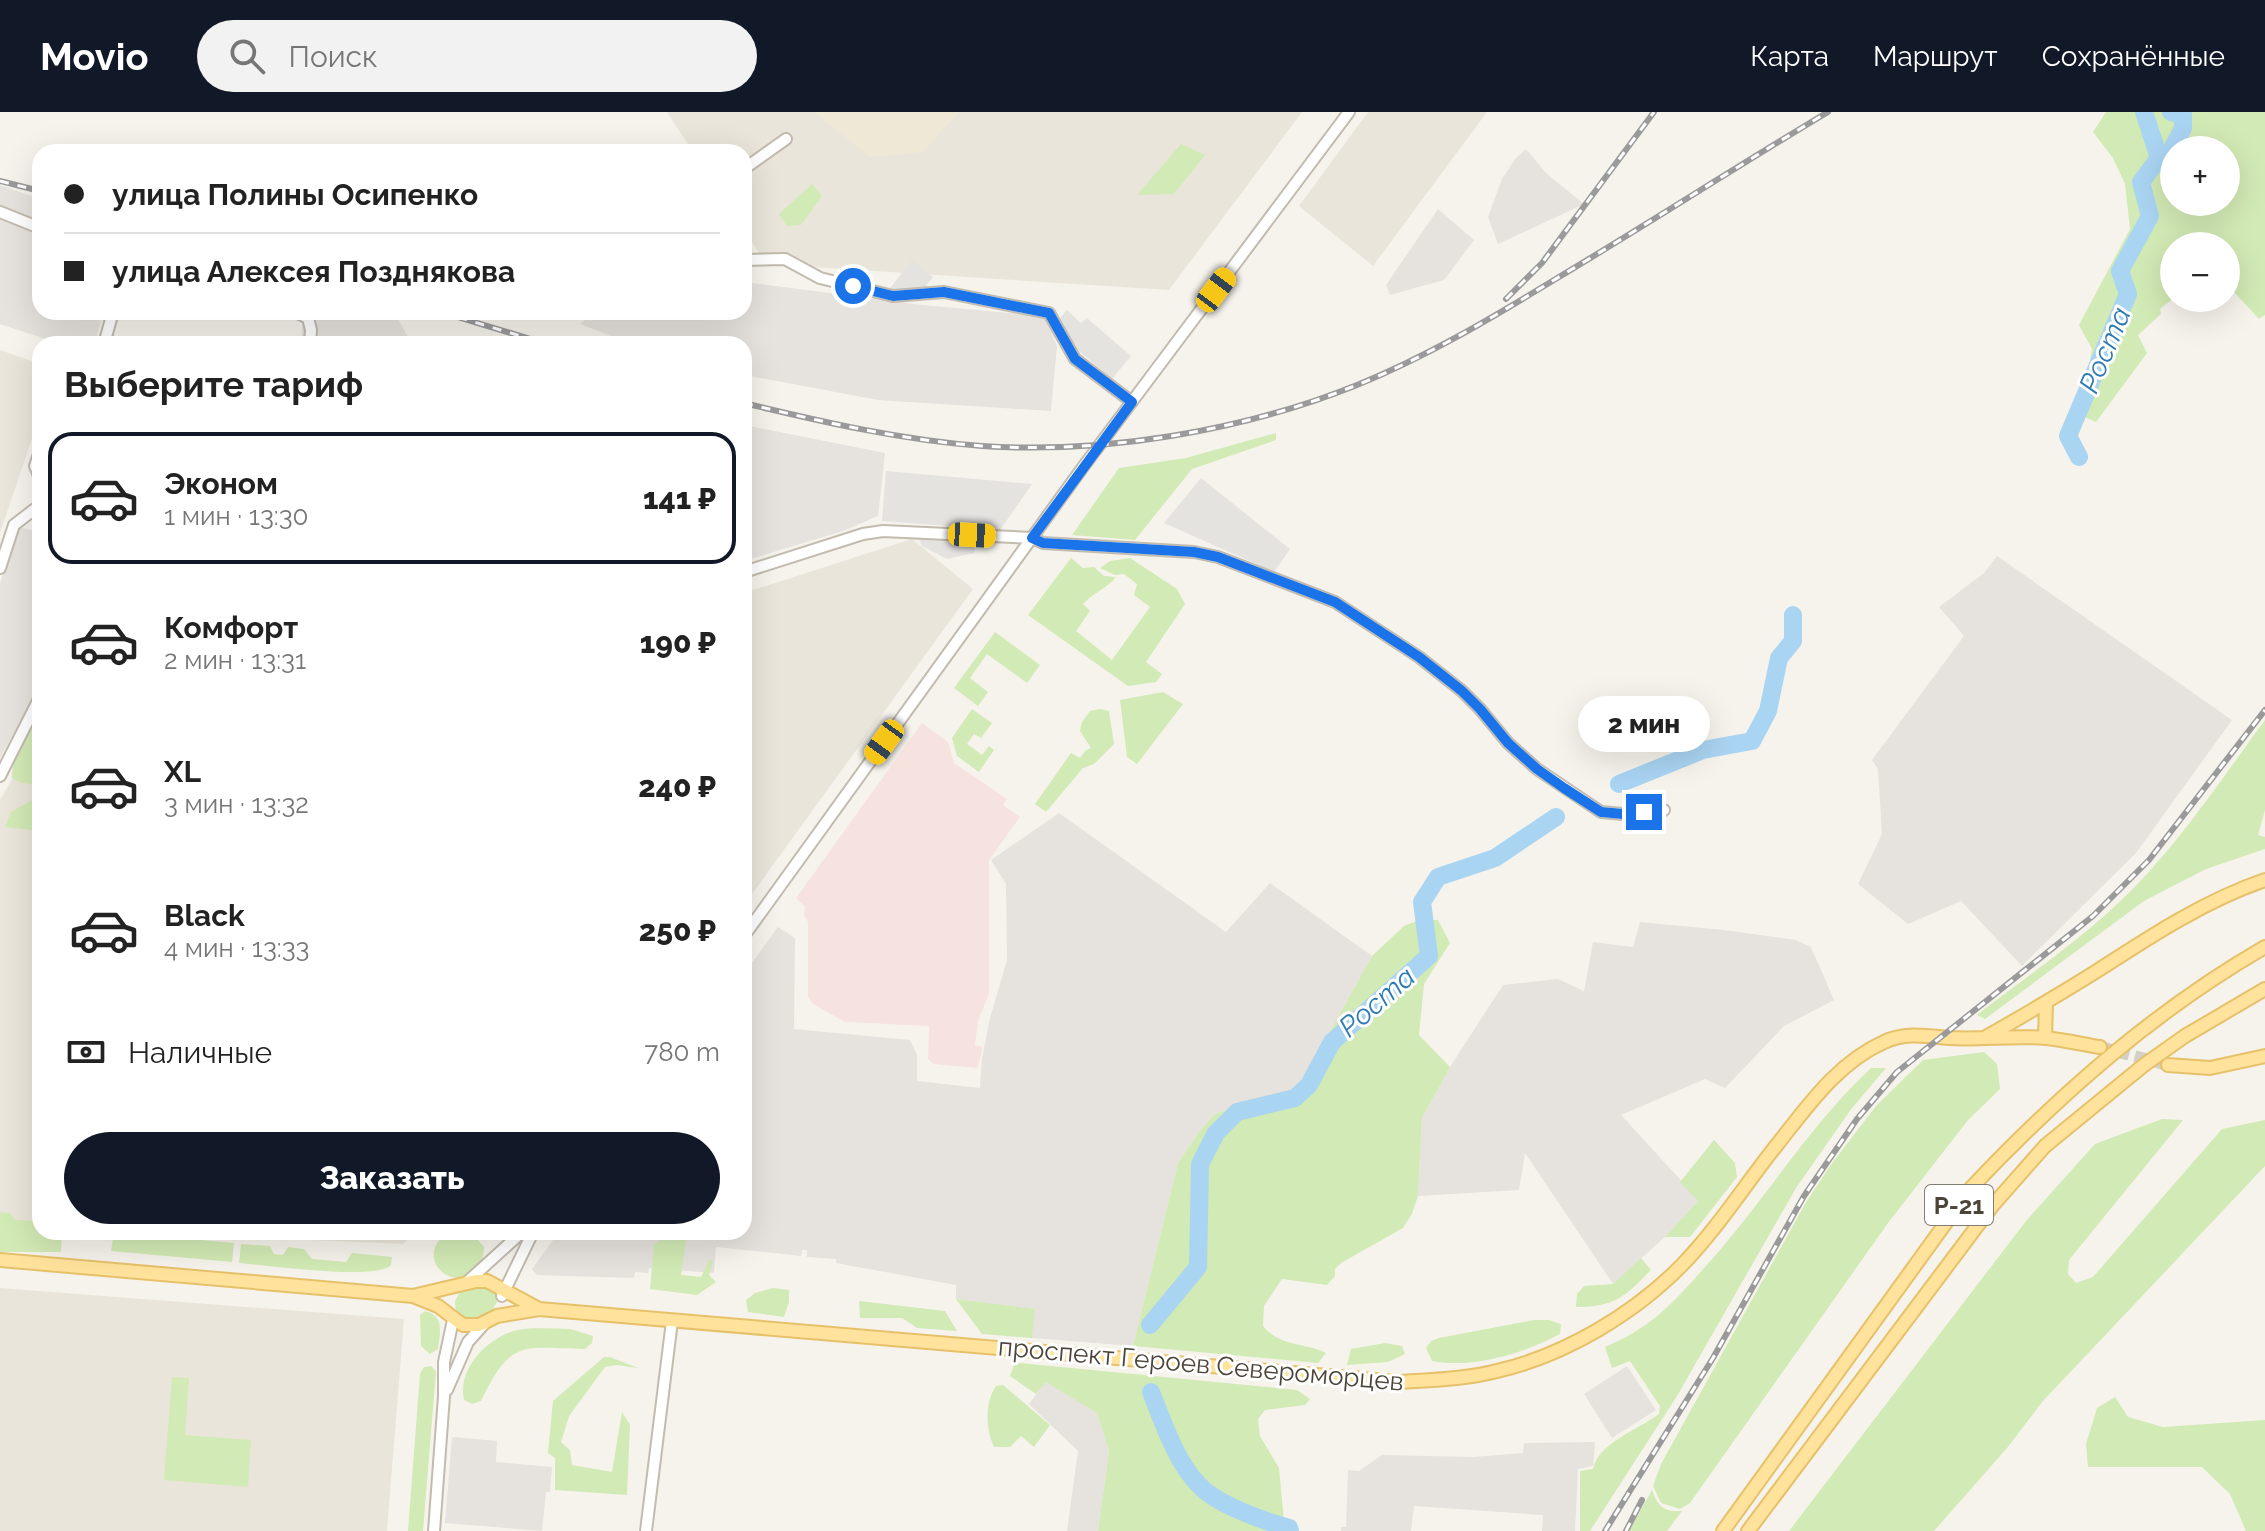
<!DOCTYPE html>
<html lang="ru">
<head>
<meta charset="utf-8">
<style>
  body { margin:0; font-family:Raleway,sans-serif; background:#f2f2f2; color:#222; height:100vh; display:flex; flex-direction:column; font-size:30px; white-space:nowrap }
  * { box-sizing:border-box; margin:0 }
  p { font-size:26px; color:#767676 }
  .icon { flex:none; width:44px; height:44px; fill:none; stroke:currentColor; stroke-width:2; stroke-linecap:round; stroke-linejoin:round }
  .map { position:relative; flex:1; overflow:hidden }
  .details { position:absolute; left:32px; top:224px; width:720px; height:904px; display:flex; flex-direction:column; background:#fff; border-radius:24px; box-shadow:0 8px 32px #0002 }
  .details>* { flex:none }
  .hud { position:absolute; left:32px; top:32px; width:720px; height:176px; border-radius:24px; box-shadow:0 8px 32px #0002; display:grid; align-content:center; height:176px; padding:0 32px; background:#fff }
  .fabs { position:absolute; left:2160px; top:24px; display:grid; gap:16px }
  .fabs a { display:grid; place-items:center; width:80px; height:80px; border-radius:50%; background:#fff; box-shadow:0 8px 32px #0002; font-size:40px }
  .end { position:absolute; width:36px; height:36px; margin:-18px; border:10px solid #1a73e8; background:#fff; box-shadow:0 0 0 4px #fff }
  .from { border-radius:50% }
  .bubble { position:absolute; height:56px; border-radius:28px; background:#fff; box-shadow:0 8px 32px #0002; font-size:26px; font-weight:800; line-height:56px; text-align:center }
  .car { position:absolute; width:24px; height:48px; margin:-24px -12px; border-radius:10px; box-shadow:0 0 6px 2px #0007; background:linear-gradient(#f5c518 24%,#345 0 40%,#f5c518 0 76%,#345 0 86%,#f5c518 0) }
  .hud b { display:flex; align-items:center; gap:28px; height:76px; font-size:30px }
  .hud b+b { border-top:2px solid #e0e0e0 }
  .hud i { width:20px; height:20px; background:#222 }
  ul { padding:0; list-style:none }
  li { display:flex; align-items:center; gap:24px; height:132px; margin:0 16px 12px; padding:0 16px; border:4px solid transparent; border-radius:24px }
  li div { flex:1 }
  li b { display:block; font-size:30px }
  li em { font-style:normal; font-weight:800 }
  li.active { border-color:#111827 }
  li>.icon { width:72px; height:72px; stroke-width:1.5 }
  h2 { padding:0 32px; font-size:36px; line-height:96px }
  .pay { display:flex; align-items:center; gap:20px; height:88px; padding:0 32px; font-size:30px }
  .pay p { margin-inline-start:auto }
  .primary-button { display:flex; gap:16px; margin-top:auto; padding:16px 32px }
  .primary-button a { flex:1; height:92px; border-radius:48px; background:#111827; color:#fff; font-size:32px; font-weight:800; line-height:92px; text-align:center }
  header { display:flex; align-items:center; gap:48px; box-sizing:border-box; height:112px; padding:0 40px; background:#111827; color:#fff }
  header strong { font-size:38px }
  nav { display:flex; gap:44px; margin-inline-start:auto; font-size:28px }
  .search { width:560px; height:72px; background:#f2f2f2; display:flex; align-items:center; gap:20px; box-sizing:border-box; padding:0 28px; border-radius:44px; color:#767676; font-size:30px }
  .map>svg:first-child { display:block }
</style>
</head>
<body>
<header>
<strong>Movio</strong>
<div class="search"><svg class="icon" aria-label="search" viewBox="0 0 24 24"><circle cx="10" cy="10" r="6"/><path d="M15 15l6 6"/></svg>Поиск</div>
<nav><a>Карта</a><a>Маршрут</a><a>Сохранённые</a></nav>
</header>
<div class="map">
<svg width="2265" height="1419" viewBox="0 0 2265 1419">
  <rect width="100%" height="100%" fill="#f6f3ec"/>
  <!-- residential -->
  <path fill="#eae5da" d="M667,0H1302L1169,178L766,152L744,118V40H693Z
    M1368,0H1487L1373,154L1299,94Z
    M0,238L40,252V303L0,421Z
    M912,427L973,477L744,793V481Z
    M40,619V1116L0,1114V688Z
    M140,1120H414L403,1132Z
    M0,1176L404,1207L387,1419H0Z"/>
  <!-- industrial -->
  <path fill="#e6e2dd" d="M1526,37L1546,61L1584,92L1498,132L1488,105L1502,67L1515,47Z
    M0,73L40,87V200H104L94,232H61L0,212Z
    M1438,97L1474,128L1444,168L1390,183L1386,173Z
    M744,170L922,193L1044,204L1057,234L1051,299L878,288L744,263V232H632L580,212L594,200H744Z
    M280,200H377L396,203L409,227L387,232H301L303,208Z
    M744,313L885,341L878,404L843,419L744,449Z
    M18,415L40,420V573L0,646V471Z
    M1997,444L2232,608L2136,741L2022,854L1961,789L1908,812L1858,772L1882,722L1878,657L1872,648L1964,524L1939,495L1984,461Z
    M1059,701L1226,820L1270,771L1372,844L1295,982L1216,1001L1201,1017L1178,1051L1133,1234L1032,1226L1034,1197L956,1187V1173L836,1151V1147L807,1145V1138H802L801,1144L716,1135L714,1161L649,1156L648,1161L635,1160L634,1166L537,1163L532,1157L559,1120H744V862L778,815L795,826L794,917L910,928L917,943V969L980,976L982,947L990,906L1007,848L1006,772L991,748Z
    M1640,810L1724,818L1796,828L1811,835L1834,888L1784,914L1725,976L1705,967L1621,1003L1699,1088L1665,1125L1613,1172L1525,1041L1519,1078L1418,1084L1422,1006L1450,955L1503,873L1558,867L1584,879L1593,830L1633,835Z
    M1627,1254L1656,1298L1612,1326L1584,1282Z
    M1046,1269L1097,1301L1109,1339L1098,1419H1067L1078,1339L1029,1292Z
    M452,1325L497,1329L496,1350L552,1355L550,1380H546L542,1419L445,1411Z
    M1595,1330L1593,1354L1578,1357L1575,1419H1542L1543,1403L1414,1394L1411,1419H1341V1415H1346L1348,1358L1359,1359L1382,1343L1473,1345L1523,1341L1524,1331Z"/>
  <!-- education -->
  <path fill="#efe8d6" d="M814,0H959L923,40L870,45Z"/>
  <!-- medical -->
  <path fill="#f6e3e0" d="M922,611L948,630L954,651L1007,687L1003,693L1020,705L989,748V881L978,909L975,933L983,935L977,956L933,952L928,947L929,914L845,910L813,892L808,885V810L804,803L805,795L796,786Z"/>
  <!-- green -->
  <path fill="#d2eab5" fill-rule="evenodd" d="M2106,0H2265V203L2259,207L2233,179L2226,185V134H2174V186L2160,197L2161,202L2138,223L2147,241L2096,310L2080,303L2092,237L2079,213L2130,117L2125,72L2113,46L2093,20ZM2226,38V90H2174V38Z
    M1181,32L1205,43L1174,82L1137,83Z
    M812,72L822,84L801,113L787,114L779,102Z
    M1276,321V328L1192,357L1135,428L1072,423L1119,356L1186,346Z
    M1071,446L1083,456L1094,455L1104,464L1116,465C1106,477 1093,481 1083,492L1090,499L1076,519L1112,548L1150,495L1134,483L1137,472L1124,462L1115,463L1100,456L1110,449L1130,446L1177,477L1185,492L1146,550L1162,562L1156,570L1128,574L1028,503Z
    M995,520L1040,553L1027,571L987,542L970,566L988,580L978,594L954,576Z
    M1163,580L1183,592L1137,652L1127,645L1120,588Z
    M972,597L992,611L981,626L974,622L967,632L982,643L989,634L994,638L979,660L957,644L952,626Z
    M1100,597L1109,599L1114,632L1094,652L1083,656L1046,700L1035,692L1071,641L1080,646L1086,638L1091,636L1080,619L1082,610L1090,599Z
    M40,608V673L22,671L12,666C11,648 26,619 40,608Z
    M2265,608V698L2258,723L2265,725V737L2206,757L2144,789L1985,907L1977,903C2035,858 2096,818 2146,763C2190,715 2226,661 2265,608Z
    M32,688H40V719L5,715L11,700Z
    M1419,808H1438L1450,831L1424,872L1419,923L1450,955L1422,1006L1418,1084L1412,1102L1403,1116L1341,1151L1335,1157V1164L1327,1173L1282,1167L1264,1194L1263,1214C1280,1235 1304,1230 1326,1241L1318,1251L1133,1234L1178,1051L1201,1017L1216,1001L1295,982L1372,844L1404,814Z
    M1984,940L1997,952L2000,977L1968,1008L1888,1111L1690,1391L1680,1397L1661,1391L1653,1374L1661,1352L1805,1092L1830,1054L1876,994L1923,948Z
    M1871,956H1886L1852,996L1796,1076L1677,1284L1590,1419H1580V1359L1593,1357C1598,1331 1639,1317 1659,1302L1660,1294L1630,1249L1612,1256L1605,1235C1652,1215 1672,1192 1705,1155C1763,1091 1808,1015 1871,956Z
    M2162,1007L2183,1008L2069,1148L2068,1162L2076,1171L2093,1165L2222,1017L2265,1008V1054L2043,1289L2007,1336L1934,1419H1789L2026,1109L2095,1032Z
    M1714,1028L1735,1051L1737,1065L1690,1125H1665L1698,1089L1680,1070Z
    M0,1100L10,1101L15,1108L40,1109V1120H62L61,1140H0Z
    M114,1120L234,1131L232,1150L111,1139Z
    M450,1120L472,1121L484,1135C484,1146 481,1150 474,1158C449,1183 412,1140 450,1120Z
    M672,1127L686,1128L681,1163L701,1165L710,1147L713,1149L709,1163L716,1170L697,1183L650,1177L654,1133L660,1128Z
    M241,1132L270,1134L274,1142L283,1143L288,1135L304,1137L312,1147L346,1150L352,1141L392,1145L391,1153C377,1169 265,1153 239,1151Z
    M1641,1146L1651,1158C1625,1185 1614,1195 1576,1195L1577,1182L1584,1174L1613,1172Z
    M474,1174C536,1174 456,1242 455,1189L461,1178Z
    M773,1176L789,1178V1190L784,1205L748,1200L746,1188L755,1181Z
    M956,1187L1035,1197L1032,1226L982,1222Z
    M859,1189L945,1199L957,1219L917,1216L902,1206H860Z
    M425,1199C445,1204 440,1220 438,1237L430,1242L421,1234L420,1203Z
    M1534,1208H1549L1561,1212L1560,1222C1525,1241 1472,1257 1432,1249L1426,1236L1431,1229L1439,1226Z
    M570,1217L593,1224L592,1231L585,1237C522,1236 511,1226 481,1289L472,1292L464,1288C457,1256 489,1224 518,1218C535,1215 554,1217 570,1217Z
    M1385,1231L1402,1234L1405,1242L1388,1250L1347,1253L1351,1237Z
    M604,1245H610L638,1256L617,1253L605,1255L569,1304L561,1330L570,1338L572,1353L612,1360L622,1300L630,1313L627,1383L555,1378V1346L548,1341L553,1289Z
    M1020,1251L1297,1278L1310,1287L1305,1293L1265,1298L1258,1307L1260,1324L1279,1356L1285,1419H1098L1109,1339L1097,1301L1046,1270L1036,1282L1010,1264L1014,1253Z
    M431,1254L436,1259L423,1419H408L420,1262L424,1255Z
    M172,1265L189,1266L185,1323L251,1328L248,1375L164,1368Z
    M1003,1273L1050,1313L1034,1335L1021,1324L1010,1335H994C986,1317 984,1292 996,1274Z
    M2115,1285L2128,1305L2163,1315L2265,1308V1419H2246L2230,1382L2202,1355H2088L2086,1332L2097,1296Z
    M1652,1378C1658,1395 1664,1400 1682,1399L1667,1419H1629Z"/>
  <!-- parking -->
  <path fill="#e5e3e0" d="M912,148L933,165L923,178L887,180Z
    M1067,198L1081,211L1087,206L1131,244L1112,267L1067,229L1060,206Z
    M886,359L1032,372L1000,418L896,410L882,409Z
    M1201,366L1290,437L1274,460L1164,411Z
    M918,425L977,430L974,441L947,447L922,434Z"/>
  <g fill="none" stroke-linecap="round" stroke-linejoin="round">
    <!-- river -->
    <path stroke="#a9d4f2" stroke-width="18" d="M2171,0L2183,3V16L2172,37L2174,46
      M2079,345L2068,324L2128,182L2120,159L2150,104L2141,70L2159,46L2144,0
      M1619,672L1703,638L1752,629L1768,599L1779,546L1793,529V503
      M1150,1213L1198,1155L1200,1052L1216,1021L1237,1000L1295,986L1309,973L1332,930L1429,844L1422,790L1438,765L1495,746L1556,705
      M1151,1280C1163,1310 1177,1352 1200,1374C1218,1393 1264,1409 1289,1416L1290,1419"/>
    <!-- major-tunnel -->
    <path stroke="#d4d0c8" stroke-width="12" stroke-dasharray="12 6" stroke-linecap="butt" d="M2100,935L2168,953"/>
    <!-- minor casing -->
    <g stroke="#c2bbae" stroke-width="14">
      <path id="minor" d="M744,57L786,27
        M0,100L40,116
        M744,148L785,147L820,166L893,184L944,180L1049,201L1075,247L1132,290
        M295,200L308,206L311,218L310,232
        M104,232L113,200
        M40,339L35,354L40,366
        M0,456L14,413L40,393
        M744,460L863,422L883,419L1032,426L1043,431L1194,440L1218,445L1335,490L1419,545L1462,579L1480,597L1508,631L1537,657L1601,700L1623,702L1664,698
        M0,664L40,585
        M744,824L1083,355L1349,0
        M467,1170L522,1120
        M502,1184L533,1120
        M447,1278L468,1230L485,1211
        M434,1419L444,1284V1250L453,1208
        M646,1419L672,1209"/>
    </g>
    <!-- major casing -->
    <g stroke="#e6c16a" stroke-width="16">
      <path id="major" d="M1986,925C2023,904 2060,882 2097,859C2151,824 2204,789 2265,768
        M2045,926L2046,891
        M2168,953L2210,956L2265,944
        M0,1148L413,1184L476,1169H487L539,1197
        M413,1184L438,1194L463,1213H479L497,1204L539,1197L1399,1270C1433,1268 1468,1267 1501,1258C1567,1242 1635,1201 1682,1153C1717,1117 1745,1073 1776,1034C1807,995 1837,951 1884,930C1905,920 1927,924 1949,926C1981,928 2014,923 2046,926C2064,928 2082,932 2100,935
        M1723,1419L1971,1076C2059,983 2154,899 2265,835
        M1748,1419L1993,1093L2045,1034L2144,953L2185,924L2265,877"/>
    </g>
    <!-- minor -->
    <use href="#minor" stroke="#fff" stroke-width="10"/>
    <!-- major -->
    <use href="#major" stroke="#ffe39c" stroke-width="12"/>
    <!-- rail casing -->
    <g stroke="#9a9a9a" stroke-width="6">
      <path id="rail" d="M0,69L40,79
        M1506,187L1542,151L1654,0
        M441,200L547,232
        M744,291C823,310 901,328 982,334C1105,342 1243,319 1357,273C1426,245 1490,207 1554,168C1646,113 1736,55 1828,0
        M1605,1419L1713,1246L1804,1084L1857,1007L1897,960L2093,804L2149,748L2265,598
        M1626,1419L1642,1388"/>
    </g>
    <!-- rail -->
    <use href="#rail" stroke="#fff" stroke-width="3" stroke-dasharray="9" stroke-linecap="butt"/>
  </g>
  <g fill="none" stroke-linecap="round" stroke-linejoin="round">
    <!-- route -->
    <path stroke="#1a73e8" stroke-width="10" d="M853,174L893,184L944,180L1049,201L1075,247L1132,290L1032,426L1043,431L1194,440L1218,445L1335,490L1419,545L1462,579L1480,597L1508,631L1537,657L1564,676L1601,700L1623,702L1644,700"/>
  </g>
  <g text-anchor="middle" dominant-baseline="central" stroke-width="6" stroke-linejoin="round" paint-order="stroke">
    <!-- shield labels -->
    <rect fill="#fff" stroke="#817c74" stroke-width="2" x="1925" y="1073" width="68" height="40" rx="6"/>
    <g font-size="24" font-weight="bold" fill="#4b4439">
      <text x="1959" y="1093">Р-21</text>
    </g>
    <!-- street labels -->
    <g font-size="26" fill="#4b4439" stroke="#fff">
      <text transform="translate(1201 1252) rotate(5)">проспект Героев Североморцев</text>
    </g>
    <!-- water labels -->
    <g font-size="28" font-style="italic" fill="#2e7ab2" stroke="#fff">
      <text transform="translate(2105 238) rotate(-67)">Роста</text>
      <text transform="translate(1377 890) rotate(-41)">Роста</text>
    </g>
  </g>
</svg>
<div class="fabs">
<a>+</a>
<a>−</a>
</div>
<i class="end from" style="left:853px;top:174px"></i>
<i class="end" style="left:1644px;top:700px"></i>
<div class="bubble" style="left:1578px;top:584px;width:132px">2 мин</div>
<i class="car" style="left:1216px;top:178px;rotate:37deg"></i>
<i class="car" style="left:972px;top:423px;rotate:93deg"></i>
<i class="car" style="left:884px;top:630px;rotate:216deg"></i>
<div class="hud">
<b><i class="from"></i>улица Полины Осипенко</b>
<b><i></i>улица Алексея Позднякова</b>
</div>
<section class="details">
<h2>Выберите тариф</h2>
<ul>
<li class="active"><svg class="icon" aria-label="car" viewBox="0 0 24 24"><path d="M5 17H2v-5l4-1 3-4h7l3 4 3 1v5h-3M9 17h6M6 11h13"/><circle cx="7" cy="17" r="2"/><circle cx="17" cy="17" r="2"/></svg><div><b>Эконом</b><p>1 мин · 13:30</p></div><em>141 ₽</em></li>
<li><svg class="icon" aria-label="car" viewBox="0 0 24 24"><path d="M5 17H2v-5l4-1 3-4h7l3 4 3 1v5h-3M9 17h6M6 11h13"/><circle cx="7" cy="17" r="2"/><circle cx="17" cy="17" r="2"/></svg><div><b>Комфорт</b><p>2 мин · 13:31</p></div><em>190 ₽</em></li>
<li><svg class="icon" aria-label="car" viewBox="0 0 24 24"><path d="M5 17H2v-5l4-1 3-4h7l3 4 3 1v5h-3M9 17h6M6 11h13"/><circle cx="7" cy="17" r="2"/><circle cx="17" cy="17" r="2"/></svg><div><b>XL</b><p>3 мин · 13:32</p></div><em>240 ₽</em></li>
<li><svg class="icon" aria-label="car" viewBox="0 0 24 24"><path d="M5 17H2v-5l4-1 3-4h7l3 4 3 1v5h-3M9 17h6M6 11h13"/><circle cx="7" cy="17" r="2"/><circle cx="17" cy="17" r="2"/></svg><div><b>Black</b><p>4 мин · 13:33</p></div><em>250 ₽</em></li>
</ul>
<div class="pay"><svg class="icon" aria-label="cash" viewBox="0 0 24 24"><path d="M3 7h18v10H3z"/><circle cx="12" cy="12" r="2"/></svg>Наличные<p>780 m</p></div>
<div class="primary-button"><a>Заказать</a></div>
</section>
</div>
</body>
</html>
